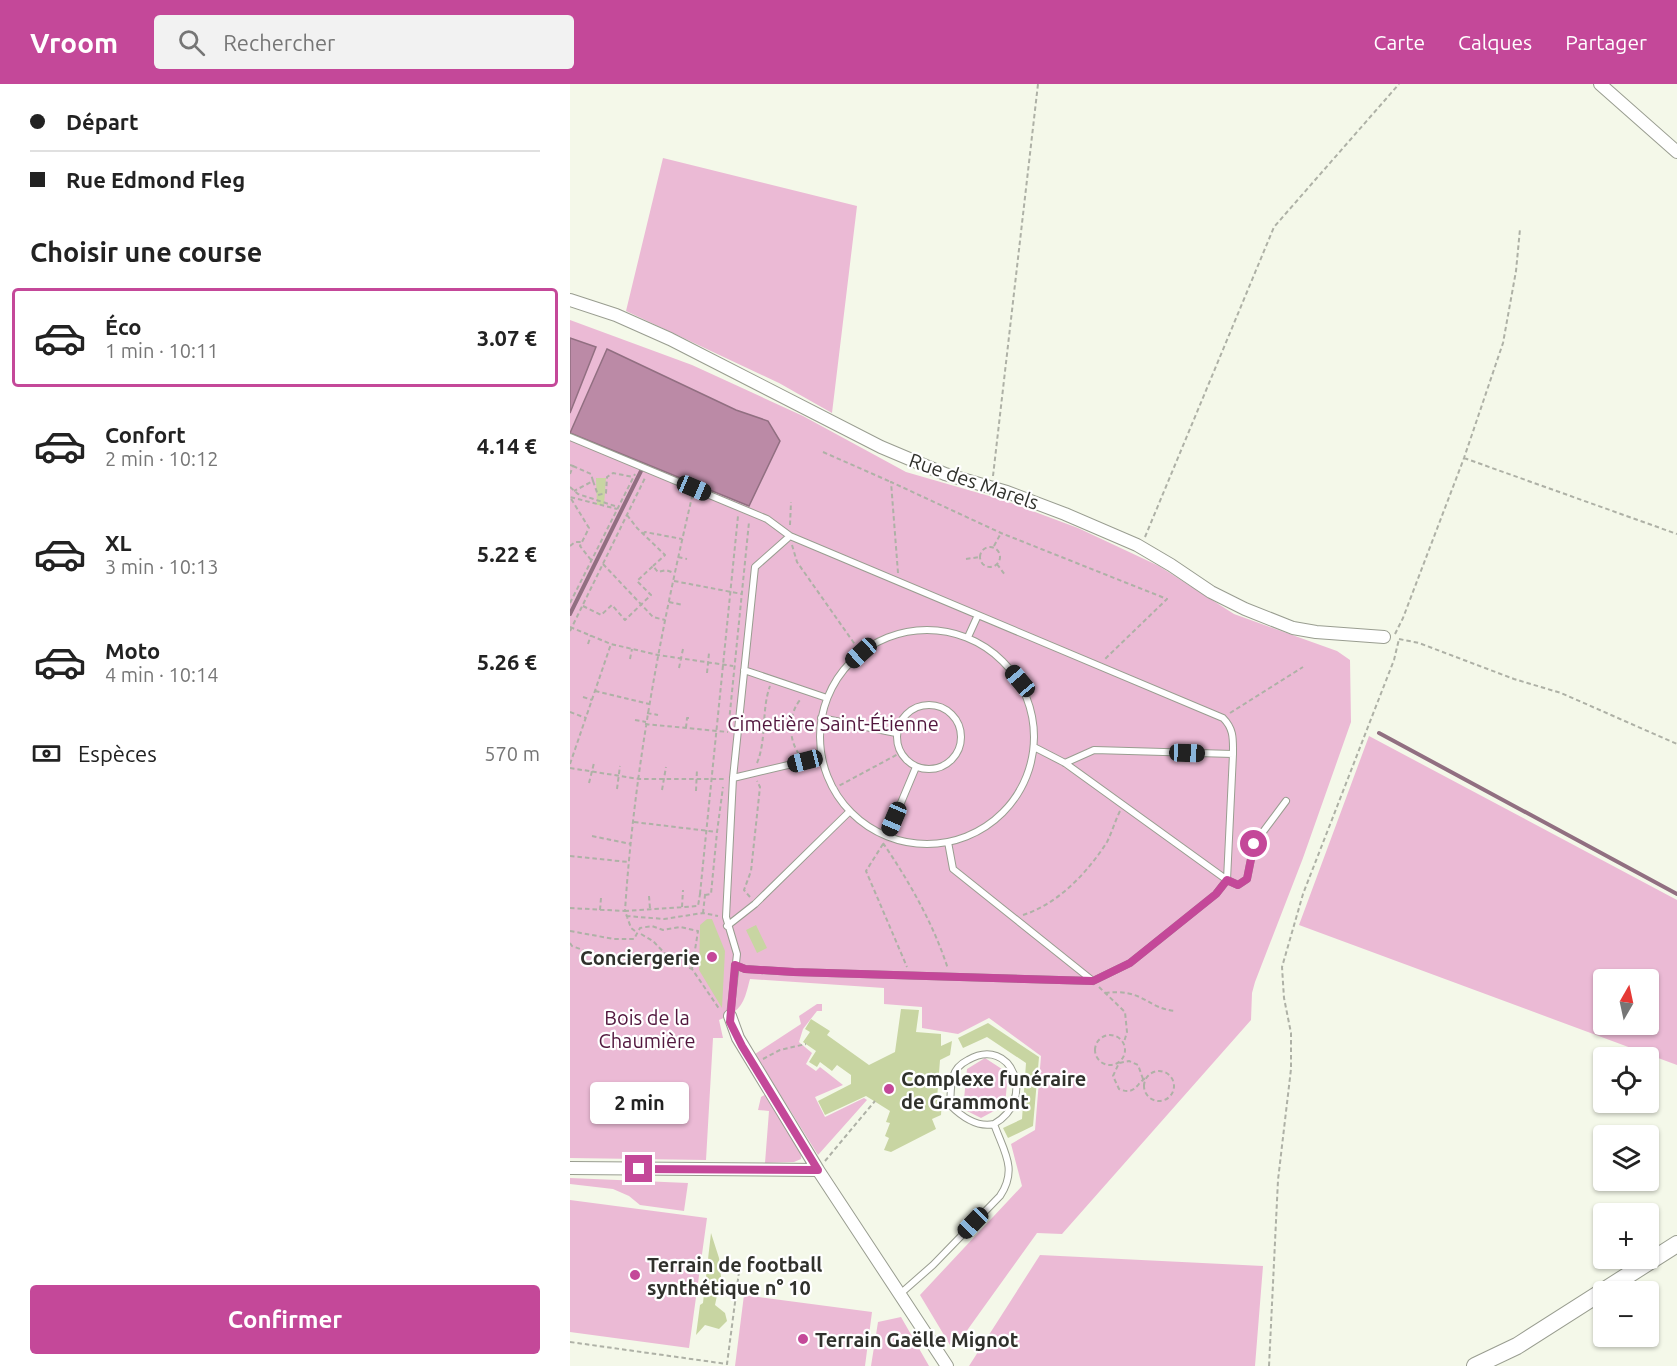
<!DOCTYPE html>
<html lang="fr">
<head>
<meta charset="utf-8">
<style>
  body { margin:0; font-family:Ubuntu,sans-serif; background:#f2f2f2; color:#222; height:100vh; display:flex; flex-direction:column; font-size:22px; white-space:nowrap }
  * { box-sizing:border-box; margin:0 }
  p { font-size:20px; color:#767676 }
  .icon { flex:none; width:33px; height:33px; fill:none; stroke:currentColor; stroke-width:2; stroke-linecap:round; stroke-linejoin:round }
  .map { position:relative; flex:1; overflow:hidden }
  .panel { display:flex; flex-direction:column; background:#fff; width:570px }
  .panel>* { flex:none }
  .banner { display:grid; align-content:center; height:132px; padding:0 30px; background:#fff }
  .needle { width:39px; rotate:9deg }
  .tools { position:absolute; left:1023px; top:885px; display:grid; gap:12px }
  .tools a { display:grid; place-items:center; width:66px; height:66px; border-radius:6px; background:#fff; box-shadow:0 2px 4px #0004; font-size:30px }
  .end { position:absolute; width:27px; height:27px; margin:-14px; border:8px solid #c44899; background:#fff; box-shadow:0 0 0 3px #fff }
  .from { border-radius:50% }
  .bubble { position:absolute; height:42px; border-radius:6px; background:#fff; box-shadow:0 2px 4px #0004; font-size:20px; font-weight:700; line-height:42px; text-align:center }
  .car { position:absolute; width:18px; height:36px; margin:-18px -9px; border-radius:8px; box-shadow:0 0 4px 2px #0007; background:linear-gradient(#222 24%,#8ab4d8 0 40%,#222 0 76%,#8ab4d8 0 86%,#222 0) }
  .banner b { display:flex; align-items:center; gap:21px; height:57px; font-size:22px }
  .banner b+b { border-top:2px solid #e0e0e0 }
  .banner i { width:15px; height:15px; background:#222 }
  ul { padding:0; list-style:none }
  li { display:flex; align-items:center; gap:18px; height:99px; margin:0 12px 9px; padding:0 18px; border:3px solid transparent; border-radius:6px }
  li div { flex:1 }
  li b { display:block; font-size:22px }
  li em { font-style:normal; font-weight:700 }
  li.selected { border-color:#c44899 }
  li>.icon { width:54px; height:54px; stroke-width:1.5 }
  h2 { padding:0 30px; font-size:27px; line-height:72px }
  .pay { display:flex; align-items:center; gap:15px; height:66px; padding:0 30px; font-size:22px }
  .pay p { margin-inline-start:auto }
  .primary-button { display:flex; gap:12px; margin-top:auto; padding:12px 30px }
  .primary-button a { flex:1; height:69px; border-radius:6px; background:#c44899; color:#fff; font-size:24px; font-weight:700; line-height:69px; text-align:center }
  header { display:flex; align-items:center; gap:36px; box-sizing:border-box; height:84px; padding:0 30px; background:#c44899; color:#fff }
  header strong { font-size:28px }
  nav { display:flex; gap:33px; margin-inline-start:auto; font-size:21px }
  .search { width:420px; height:54px; background:#f2f2f2; display:flex; align-items:center; gap:15px; box-sizing:border-box; padding:0 21px; border-radius:6px; color:#767676; font-size:22px }
  main { display:flex; flex:1; min-height:0 }
  .map>svg:first-child { display:block }
</style>
</head>
<body>
<header>
<strong>Vroom</strong>
<div class="search"><svg class="icon" aria-label="search" viewBox="0 0 24 24"><circle cx="10" cy="10" r="6"/><path d="M15 15l6 6"/></svg>Rechercher</div>
<nav><a>Carte</a><a>Calques</a><a>Partager</a></nav>
</header>
<main>
<section class="panel">
<div class="banner">
<b><i class="from"></i>Départ</b>
<b><i></i>Rue Edmond Fleg</b>
</div>
<h2>Choisir une course</h2>
<ul>
<li class="selected"><svg class="icon" aria-label="car" viewBox="0 0 24 24"><path d="M5 17H2v-5l4-1 3-4h7l3 4 3 1v5h-3M9 17h6M6 11h13"/><circle cx="7" cy="17" r="2"/><circle cx="17" cy="17" r="2"/></svg><div><b>Éco</b><p>1 min · 10:11</p></div><em>3.07 €</em></li>
<li><svg class="icon" aria-label="car" viewBox="0 0 24 24"><path d="M5 17H2v-5l4-1 3-4h7l3 4 3 1v5h-3M9 17h6M6 11h13"/><circle cx="7" cy="17" r="2"/><circle cx="17" cy="17" r="2"/></svg><div><b>Confort</b><p>2 min · 10:12</p></div><em>4.14 €</em></li>
<li><svg class="icon" aria-label="car" viewBox="0 0 24 24"><path d="M5 17H2v-5l4-1 3-4h7l3 4 3 1v5h-3M9 17h6M6 11h13"/><circle cx="7" cy="17" r="2"/><circle cx="17" cy="17" r="2"/></svg><div><b>XL</b><p>3 min · 10:13</p></div><em>5.22 €</em></li>
<li><svg class="icon" aria-label="car" viewBox="0 0 24 24"><path d="M5 17H2v-5l4-1 3-4h7l3 4 3 1v5h-3M9 17h6M6 11h13"/><circle cx="7" cy="17" r="2"/><circle cx="17" cy="17" r="2"/></svg><div><b>Moto</b><p>4 min · 10:14</p></div><em>5.26 €</em></li>
</ul>
<div class="pay"><svg class="icon" aria-label="cash" viewBox="0 0 24 24"><path d="M3 7h18v10H3z"/><circle cx="12" cy="12" r="2"/></svg>Espèces<p>570 m</p></div>
<div class="primary-button"><a>Confirmer</a></div>
</section>
<div class="map">
<svg width="1107" height="1282" viewBox="0 0 1107 1282">
  <rect width="100%" height="100%" fill="#f4f8e9"/>
  <!-- green -->
  <path fill="#ebbad5" fill-rule="evenodd" d="M93,74L287,122L262,329L209,299L56,227Z
    M0,236L122,281L233,332L336,388L433,416L508,444L589,482L664,530L767,567L780,576L781,638L733,774L685,898L682,909L681,936L492,1150L467,1149L383,1266L350,1211L452,1102L441,1060L465,1046L471,972L419,934L388,950L352,944V923L314,920V904L180,895C174,918 173,926 149,936L153,954H143L136,1076L0,1074Z
    M799,652L1107,816V981L729,841ZM1034,896H1078V940H1034Z
    M247,920H252V927H247L233,945L229,958L242,969L236,980L246,987L250,983L273,1001L245,1013L255,1033L294,1014L297,1016L248,1071L185,970L231,940L229,932Z
    M415,974L438,989L435,1021L411,1034L393,1025L397,985Z
    M196,1010L232,1067L231,1075L224,1078L195,1079L199,1027L188,1026L191,1013Z
    M0,1094L118,1099L114,1127L70,1121L59,1112L43,1105L0,1100Z
    M0,1116L137,1134L119,1264L0,1248Z
    M470,1171L693,1182L685,1282H399Z
    M174,1211L302,1228L295,1282H165Z
    M331,1233L359,1282H301L308,1238Z"/>
  <!-- water -->
  <path fill="#bb8aa6" stroke="#916f81" stroke-width="1.5" d="M0,254L26,263L0,329Z
    M37,265L166,326L198,337L210,357L179,422L0,349Z"/>
  <g fill="none" stroke-linecap="round" stroke-linejoin="round">
    <!-- stream -->
    <path stroke="#916f81" stroke-width="4" d="M0,530L71,387
      M809,649L1107,810"/>
  </g>
  <!-- building -->
  <path fill="#c8d5a2" d="M26,394H36L34,421H27Z
    M137,835H142L155,867L152,924L129,886L130,841Z
    M186,841L197,864L187,869L176,846Z
    M331,925L349,926L346,948L371,950V962L382,957L380,971L370,976L367,1015H372L371,1031L362,1035L366,1045L321,1068L314,1066L319,1054L315,1052L320,1039L316,1038L320,1027L296,1012L255,1031L248,1017L281,1000V991L267,981L262,987L250,978L247,983L239,978L246,967L233,958L240,948L235,945L241,935L260,947L257,951L299,981L325,968Z
    M418,939L469,973L463,1042L438,1054L433,1044L452,1035L456,979L417,953L393,964L388,954Z
    M141,1149L149,1174L151,1193L145,1221L155,1229L157,1237L149,1245L135,1241L126,1251L130,1221L133,1219Z"/>
  <g fill="none" stroke-linecap="round" stroke-linejoin="round">
    <!-- lane casing -->
    <g stroke="#999d90" stroke-width="8">
      <path id="lane" d="M0,353L197,435L220,452
        M250 653a107 107 0 1 1 214 0a107 107 0 1 1-214 0Z
        M398,553L408,531
        M174,586L257,614
        M327 653a32 32 0 1 1 64 0a32 32 0 1 1-64 0Z
        M251,634L326,649
        M464,663L495,679L657,796L668,801L677,795L684,760L716,717
        M495,679L524,666L663,670
        M163,694L252,673
        M317,752L346,683
        M378,758L383,785L523,897
        M157,842L185,820L280,727
        M160,932L167,870L156,833L163,694L185,483L220,452L653,634C664,645 663,655 663,670L657,796L646,810L560,879L523,897L223,888L175,885L165,881
        M330,1210L363,1181L430,1112C448,1085 434,1068 424,1040C407,1044 392,1033 380,1021C381,1012 380,1001 383,993C385,985 390,980 398,976C442,951 467,1016 424,1040"/>
    </g>
    <!-- street casing -->
    <g stroke="#999d90" stroke-width="14">
      <path id="street" d="M1030,0L1107,68
        M0,216L46,231L100,255L311,363L375,390L437,408L495,430L567,461L601,481L641,508L675,525L723,544L746,548L814,553
        M160,932L168,954L248,1086L377,1282
        M0,1084L248,1086"/>
    </g>
    <!-- secondary casing -->
    <g stroke="#999d90" stroke-width="18">
      <path id="secondary" d="M905,1282L947,1262L1107,1160"/>
    </g>
    <!-- path -->
    <path stroke="#aeb1a6" stroke-width="2" stroke-dasharray="4.5 3" stroke-linecap="butt" d="M253,368L321,398
      M894,374L1107,450
      M0,381L3,382L0,390
      M3,382L21,390L23,397L4,407
      M423,392L468,0
      M23,397L28,411L36,409L37,393L43,389L63,393
      M0,403L8,410L48,423
      M57,431L67,444L95,471L83,482
      M220,441L221,418
      M73,450L75,448L112,455
      M575,453L704,143L829,0
      M222,461L227,478L291,569
      M0,462L5,458H13
      M424,462L431,449
      M410 473a10 10 0 1 1 20 0a10 10 0 1 1-20 0Z
      M108,473L117,475
      M396,475L410,473
      M21,476L10,462L19,444L0,413L47,425
      M33,480L83,533L95,536
      M427,480L435,491
      M328,489L321,398L431,449L597,515L535,575
      M104,497L172,510
      M99,518L113,521
      M0,519L65,390
      M13,522L31,531L42,521L55,536L81,511L67,497L83,482L88,488L96,486L104,489
      M0,543L41,560
      M0,547L75,394
      M825,550L833,534L894,374L933,259L946,187L950,145
      M829,555L849,559L944,595L991,609L1107,660
      M18,560L21,551
      M60,575L62,565
      M109,584L113,565
      M137,589L139,569
      M25,607L79,620
      M13,613L22,616
      M0,628L16,634
      M77,629L88,631
      M660,629L733,583
      M65,636L76,638
      M159,638L179,438
      M75,640L158,648
      M116,644L117,634H119
      M229,670C218,655 218,629 231,615
      M187,679C197,655 191,627 200,602
      M0,680L41,560L88,571L163,582
      M0,684L69,695H154
      M19,699L24,679
      M47,705L50,682
      M263,705L330,669
      M92,706L96,683
      M126,707L127,685
      M64,738L147,748L153,703
      M22,752L61,760
      M313,759C339,797 364,841 378,885
      M313,760L296,787L337,883
      M0,772L58,778
      M130,810L168,432
      M135,811L141,810L147,748
      M79,812L80,825
      M180,813L174,806L181,787L190,703L187,697
      M112,823L113,806
      M0,824L55,827C64,687 90,549 122,413
      M30,826L31,814
      M453,831C488,820 518,788 537,758C542,748 545,737 550,727
      M56,832L94,835L133,829L148,832
      M0,847L44,855H64L70,844L82,842L93,846L110,843L128,847L122,885L150,926
      M65,847L61,844L55,827L128,822L130,810L135,811L133,829
      M71,850L83,857L102,877L122,885
      M0,859L2,862L21,869L102,877
      M529,903L555,928L557,948L554,958
      M535,909C574,904 577,925 606,927
      M525 966a15 15 0 1 1 30 0a15 15 0 1 1-30 0Z
      M193,975L210,966L236,960
      M574 1002a15 15 0 1 1 30 0a15 15 0 1 1-30 0Z
      M573,995L568,981L559,977L549,979L543,992L549,1005C566,1012 566,999 577,993
      M255,1077L305,1017
      M0,1258L157,1280L170,1180
      M699,1282L708,1096L721,985V949L714,914L712,883L733,810L824,576L829,555"/>
    <!-- lane -->
    <use href="#lane" stroke="#fff" stroke-width="6"/>
    <!-- street -->
    <use href="#street" stroke="#fff" stroke-width="12"/>
    <!-- secondary -->
    <use href="#secondary" stroke="#fff" stroke-width="16"/>
  </g>
  <g fill="none" stroke-linecap="round" stroke-linejoin="round">
    <!-- route -->
    <path stroke="#c44899" stroke-width="8" d="M69,1085L248,1086L172,962L160,938L165,881L175,885L224,888L523,897L560,879L646,810L657,796L668,801L677,795L684,760"/>
  </g>
  <!-- markers -->
  <g fill="#c44899" stroke="#fff" stroke-width="2">
    <circle cx="142" cy="873" r="6"/>
    <circle cx="319" cy="1005" r="6"/>
    <circle cx="65" cy="1191" r="6"/>
    <circle cx="233" cy="1255" r="6"/>
  </g>
  <g text-anchor="middle" dominant-baseline="central" stroke-width="4.5" stroke-linejoin="round" paint-order="stroke">
    <!-- street labels -->
    <g font-size="20" fill="#30312c" stroke="#fff">
      <text transform="translate(404 397) rotate(19)">Rue des Marels</text>
    </g>
    <!-- park labels -->
    <g font-size="20" fill="#52173e" stroke="#fff">
      <text x="263" y="639">Cimetière Saint-Étienne</text>
      <text x="77" y="933">Bois de la<tspan x="77" dy="23">Chaumière</tspan></text>
    </g>
    <!-- poi labels -->
    <g font-size="20" font-weight="bold" fill="#30312c" stroke="#fff" text-anchor="start">
      <text x="130" y="873" text-anchor="end">Conciergerie</text>
      <text x="331" y="994">Complexe funéraire<tspan x="331" dy="23">de Grammont</tspan></text>
      <text x="77" y="1180">Terrain de football<tspan x="77" dy="23">synthétique n° 10</tspan></text>
      <text x="245" y="1255">Terrain Gaëlle Mignot</text>
    </g>
  </g>
</svg>
<div class="tools">
<a><svg class="needle" viewBox="-14 -14 28 28"><path d="M0-13l5 13h-10z" fill="#e53935"/><path d="M0 13l5-13h-10z" fill="#767676"/></svg></a>
<a><svg class="icon" aria-label="locate" viewBox="0 0 24 24"><circle cx="12" cy="12" r="6"/><path d="M12 2v4M12 18v4M2 12h4M18 12h4"/></svg></a>
<a><svg class="icon" aria-label="layers" viewBox="0 0 24 24"><path d="M12 4l9 5-9 5-9-5zM3 14l9 5 9-5"/></svg></a>
<a>+</a>
<a>−</a>
</div>
<i class="end from" style="left:684px;top:760px"></i>
<i class="end" style="left:69px;top:1085px"></i>
<div class="bubble" style="left:20px;top:998px;width:99px">2 min</div>
<i class="car" style="left:124px;top:404px;rotate:113deg"></i>
<i class="car" style="left:291px;top:569px;rotate:228deg"></i>
<i class="car" style="left:450px;top:597px;rotate:320deg"></i>
<i class="car" style="left:617px;top:669px;rotate:92deg"></i>
<i class="car" style="left:235px;top:677px;rotate:256deg"></i>
<i class="car" style="left:324px;top:735px;rotate:203deg"></i>
<i class="car" style="left:403px;top:1139px;rotate:224deg"></i>
</div>
</main>
</body>
</html>
